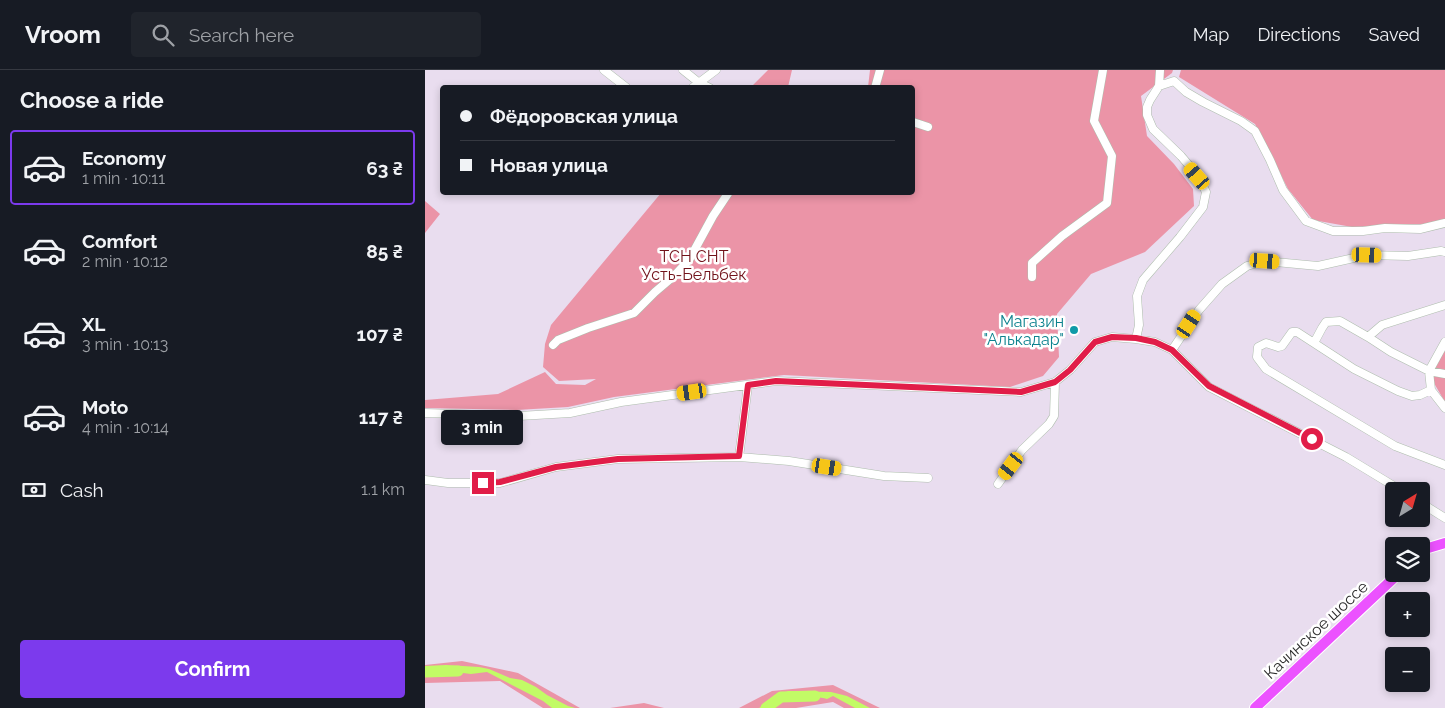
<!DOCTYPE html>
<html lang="en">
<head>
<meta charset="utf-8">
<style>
  body { margin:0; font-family:Raleway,sans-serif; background:#20242c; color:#f1f3f6; height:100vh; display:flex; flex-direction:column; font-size:19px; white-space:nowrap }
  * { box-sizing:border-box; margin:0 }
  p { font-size:16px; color:#9ea1a6 }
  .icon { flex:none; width:28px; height:28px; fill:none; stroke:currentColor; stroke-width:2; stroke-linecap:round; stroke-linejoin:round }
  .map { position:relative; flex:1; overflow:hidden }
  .side { display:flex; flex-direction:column; background:#171b24; width:425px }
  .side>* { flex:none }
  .top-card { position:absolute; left:15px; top:15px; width:475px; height:110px; border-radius:5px; box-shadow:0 2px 8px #0003; display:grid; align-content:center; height:110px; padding:0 20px; background:#171b24 }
  .needle { width:32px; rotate:37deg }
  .controls { position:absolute; left:960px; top:412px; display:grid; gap:10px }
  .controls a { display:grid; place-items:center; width:45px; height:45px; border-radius:5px; background:#171b24; box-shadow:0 2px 8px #0003; font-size:25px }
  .end { position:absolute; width:22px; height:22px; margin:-11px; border:6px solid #e11d48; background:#fff; box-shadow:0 0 0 2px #fff }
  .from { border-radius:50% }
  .bubble { position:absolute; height:35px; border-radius:5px; background:#171b24; box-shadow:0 2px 8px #0003; font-size:16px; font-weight:700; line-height:35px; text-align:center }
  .car { position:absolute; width:15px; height:30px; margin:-15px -8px; border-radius:6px; box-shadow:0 0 4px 1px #0007; background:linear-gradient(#f5c518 24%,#345 0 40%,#f5c518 0 76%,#345 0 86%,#f5c518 0) }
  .top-card b { display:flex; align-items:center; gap:18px; height:48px; font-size:19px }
  .top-card b+b { border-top:1px solid #363941 }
  .top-card i { width:12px; height:12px; background:#f1f3f6 }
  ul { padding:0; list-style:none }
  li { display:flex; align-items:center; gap:15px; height:75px; margin:0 10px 8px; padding:0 10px; border:2px solid transparent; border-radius:5px }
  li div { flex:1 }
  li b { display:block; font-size:19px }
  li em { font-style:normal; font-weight:700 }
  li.on { border-color:#7c3aed }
  li>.icon { width:45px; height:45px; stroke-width:1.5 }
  h2 { padding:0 20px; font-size:22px; line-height:60px }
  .pay { display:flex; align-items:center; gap:12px; height:55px; padding:0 20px; font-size:19px }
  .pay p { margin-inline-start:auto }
  .cta { display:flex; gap:10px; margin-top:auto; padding:10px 20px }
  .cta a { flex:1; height:58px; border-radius:5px; background:#7c3aed; color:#fff; font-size:20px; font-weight:700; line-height:58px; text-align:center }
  header { display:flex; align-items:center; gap:30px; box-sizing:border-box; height:70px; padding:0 25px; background:#171b24; border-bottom:1px solid #363941 }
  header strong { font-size:24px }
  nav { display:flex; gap:28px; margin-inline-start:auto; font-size:18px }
  .search { width:350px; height:45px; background:#20242c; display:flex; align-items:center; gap:12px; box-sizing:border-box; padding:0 18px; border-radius:5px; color:#9ea1a6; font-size:19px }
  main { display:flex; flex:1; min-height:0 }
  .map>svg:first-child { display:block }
</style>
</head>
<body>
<header>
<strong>Vroom</strong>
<div class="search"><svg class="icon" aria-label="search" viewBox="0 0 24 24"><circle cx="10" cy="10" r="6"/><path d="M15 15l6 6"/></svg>Search here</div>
<nav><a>Map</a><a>Directions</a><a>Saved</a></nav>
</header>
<main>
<section class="side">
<h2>Choose a ride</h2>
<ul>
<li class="on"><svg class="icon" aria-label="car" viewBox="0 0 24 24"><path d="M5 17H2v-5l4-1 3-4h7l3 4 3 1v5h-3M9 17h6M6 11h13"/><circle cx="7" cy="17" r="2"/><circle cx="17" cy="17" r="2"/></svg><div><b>Economy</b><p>1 min · 10:11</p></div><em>63 ₴</em></li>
<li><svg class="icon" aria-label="car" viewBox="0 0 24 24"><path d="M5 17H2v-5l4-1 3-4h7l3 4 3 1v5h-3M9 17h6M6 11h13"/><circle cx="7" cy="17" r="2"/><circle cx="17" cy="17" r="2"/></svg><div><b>Comfort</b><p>2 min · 10:12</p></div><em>85 ₴</em></li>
<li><svg class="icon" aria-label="car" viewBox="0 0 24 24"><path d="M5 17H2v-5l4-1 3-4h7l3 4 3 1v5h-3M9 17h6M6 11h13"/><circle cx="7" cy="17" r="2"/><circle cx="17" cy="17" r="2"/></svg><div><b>XL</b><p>3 min · 10:13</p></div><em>107 ₴</em></li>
<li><svg class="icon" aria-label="car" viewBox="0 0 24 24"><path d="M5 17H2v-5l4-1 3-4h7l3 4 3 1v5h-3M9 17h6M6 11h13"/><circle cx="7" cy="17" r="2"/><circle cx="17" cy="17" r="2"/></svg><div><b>Moto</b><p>4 min · 10:14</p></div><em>117 ₴</em></li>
</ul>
<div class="pay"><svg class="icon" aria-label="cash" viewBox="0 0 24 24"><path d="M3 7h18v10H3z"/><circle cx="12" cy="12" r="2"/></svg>Cash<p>1.1 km</p></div>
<div class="cta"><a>Confirm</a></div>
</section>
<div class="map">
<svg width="1020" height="638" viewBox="0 0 1020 638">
  <rect width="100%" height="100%" fill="#e9ddef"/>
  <!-- green -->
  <path fill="#eb94a7" d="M343,0H367L363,17H326Z
    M445,0H748L747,3L716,26L722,66L749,94L768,119L769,136L720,182L666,204L632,244L634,287L618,306L585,317L359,305L189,327L143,337L91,340L0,338V330L73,324L120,302L131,314L160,315L171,309L134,311L118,297L120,274L126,255L236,123L488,122V18L443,17Z
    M756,0H1020V155L995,154L927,157L888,150L863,119L830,54L754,7Z
    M0,131L15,144L0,163Z
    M1020,281V332L1006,308L1012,285Z
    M37,591L93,603L155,638H118L75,611L0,613V595Z
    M408,615L455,638H419L408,632L371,638H314L347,621Z
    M219,633L239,638H185Z"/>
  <!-- water -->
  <path fill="#c2fb66" d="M21,595L54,597L64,599L85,608L97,610L111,617L122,625L143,636L150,638H127L118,631L62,602L46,604L22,601L0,602V596Z
    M363,621L406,622L422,626L445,638H430L408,626L402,629C391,626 370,624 358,628C346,632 350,638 334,638Z"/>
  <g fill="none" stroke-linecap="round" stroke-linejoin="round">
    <!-- river -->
    <path stroke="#c2fb66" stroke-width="11" d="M0,602L33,601
      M341,638L356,627L390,626"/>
    <!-- minor casing -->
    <g stroke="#aebdad" stroke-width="9">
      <path id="minor" d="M179,0L202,18
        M258,0L273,12L285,18
        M734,16L749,11L761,22L778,32L816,51L830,61L845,90L858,120L881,151L908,161H938L960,158L995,159L1020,153
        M267,18L291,0
        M450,18L455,0
        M488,52L503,57
        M607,207V193L637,166L682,133L687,86L669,51L678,0
        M943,267L957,255L1020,235
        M711,269L714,255L712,226L718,210L755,167L778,137L781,122L773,106L756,86L728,59L722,45V37L725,30L734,16L735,0
        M1020,272L1004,301L1006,320L1020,338
        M889,273L897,258L901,252L915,251L943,267L966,282L1004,301L1020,304
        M128,275L133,270L163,258L209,243L230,222L250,205L264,190L288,146L304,122
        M747,280L774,240L797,214L822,196L840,191L893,196L942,185L983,186L1016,181L1020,182
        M1006,320L995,325L987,326L973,321L929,299L872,262H867L857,276L853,277L841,273L833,277L832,287L841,299L970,376L1020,395
        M0,343L94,346L145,343L196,332L351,311L596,322L630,312L645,300L670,272L687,267L711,269L730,272L747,280L784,317L921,387L977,421
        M314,387L323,315
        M0,410L23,413H75L131,397L193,389L314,387L364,391L459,406L503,408
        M573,414L597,380L624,354L629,346L630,312
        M996,433L1020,448"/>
    </g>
    <!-- major casing -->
    <g stroke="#fff" stroke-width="12">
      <path id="major" d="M996,483L1000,479L1020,473
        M830,638L973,504"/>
    </g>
    <!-- minor -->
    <use href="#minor" stroke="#fff" stroke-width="8"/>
    <!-- major -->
    <use href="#major" stroke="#ec52ff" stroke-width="10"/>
  </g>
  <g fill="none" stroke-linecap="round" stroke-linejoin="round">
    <!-- route -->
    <path stroke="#e11d48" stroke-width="6" d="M58,413L75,412L131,397L193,389L314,386L323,315L351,311L596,322L630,312L645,300L670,272L687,267L711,268L730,272L747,280L784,316L887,369"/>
  </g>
  <!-- markers -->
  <circle fill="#0f9aa8" stroke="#fff" stroke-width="2" cx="649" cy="260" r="5"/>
  <g text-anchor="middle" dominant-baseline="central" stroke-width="5" stroke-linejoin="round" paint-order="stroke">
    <!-- park labels -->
    <g font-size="16" fill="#72131b" stroke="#fff">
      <text x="269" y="186">ТСН СНТ<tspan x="269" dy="18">Усть-Бельбек</tspan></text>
    </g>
    <!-- culture labels -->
    <g font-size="16" fill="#0d838f" stroke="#fff" text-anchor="end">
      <text x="639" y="251">Магазин<tspan x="639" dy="18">"Алькадар"</tspan></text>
    </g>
    <!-- street labels -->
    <g font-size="16" fill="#2c2c2c" stroke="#fff">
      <text transform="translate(891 560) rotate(-43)">Качинское шоссе</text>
    </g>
  </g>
</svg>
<div class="controls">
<a><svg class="needle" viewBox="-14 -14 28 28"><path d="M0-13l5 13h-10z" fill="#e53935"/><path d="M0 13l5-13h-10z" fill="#9ea1a6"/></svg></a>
<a><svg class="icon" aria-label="layers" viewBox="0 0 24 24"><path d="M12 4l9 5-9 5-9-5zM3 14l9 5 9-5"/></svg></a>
<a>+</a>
<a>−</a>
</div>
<i class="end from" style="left:887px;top:369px"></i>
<i class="end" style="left:58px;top:413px"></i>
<div class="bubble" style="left:16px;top:340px;width:82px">3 min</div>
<i class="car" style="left:772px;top:106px;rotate:319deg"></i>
<i class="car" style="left:942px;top:185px;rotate:92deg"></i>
<i class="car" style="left:840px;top:191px;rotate:94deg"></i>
<i class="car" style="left:764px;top:254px;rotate:33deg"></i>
<i class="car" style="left:267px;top:322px;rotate:262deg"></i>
<i class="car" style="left:586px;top:396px;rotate:217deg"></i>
<i class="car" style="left:402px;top:397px;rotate:99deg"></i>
<div class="top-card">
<b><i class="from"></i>Фёдоровская улица</b>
<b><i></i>Новая улица</b>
</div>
</div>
</main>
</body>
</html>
